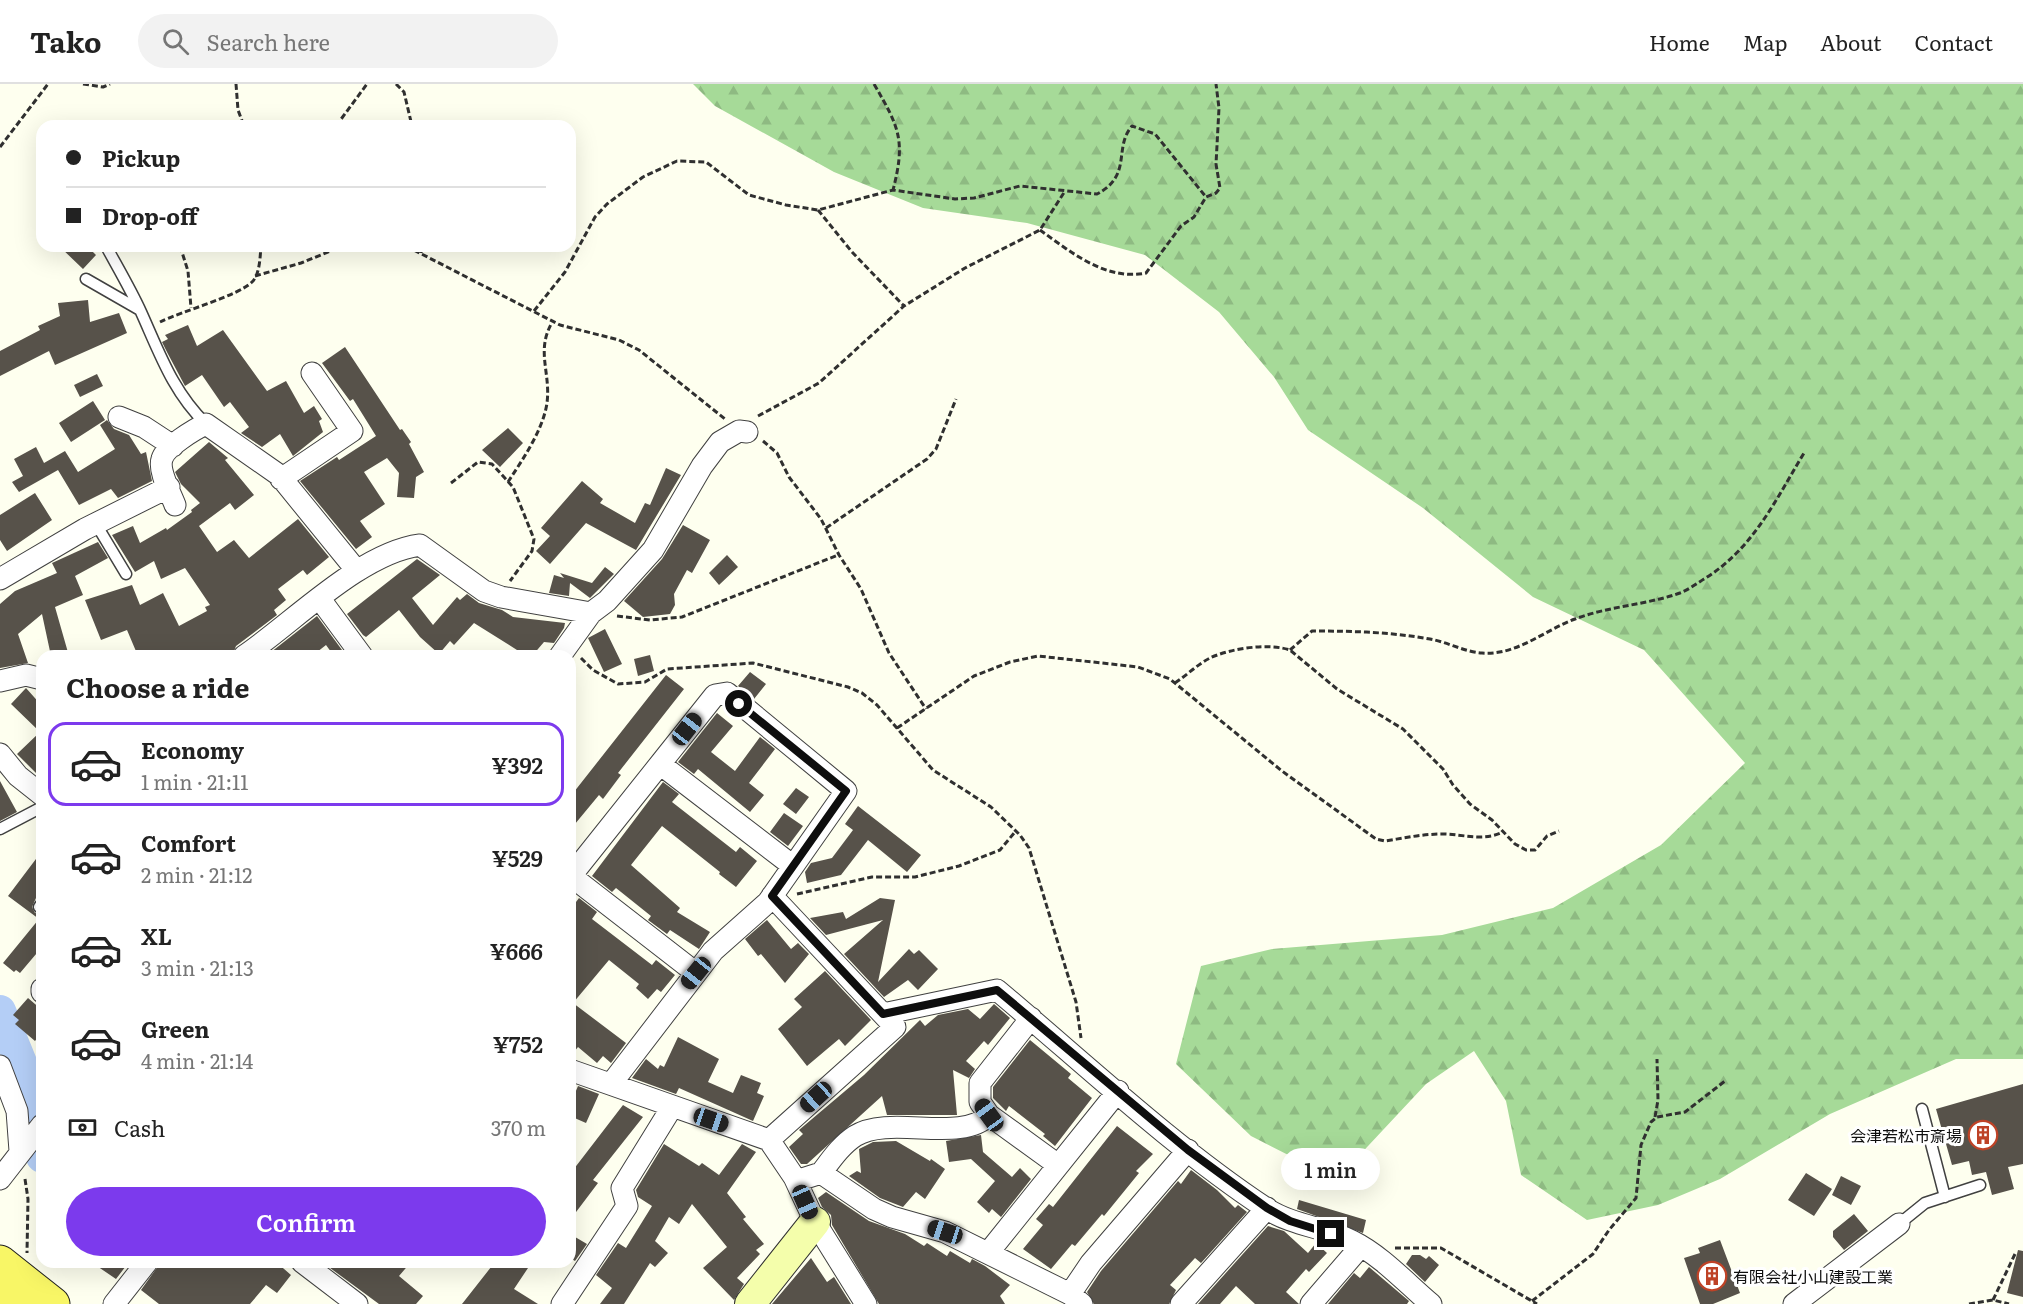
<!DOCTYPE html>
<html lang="en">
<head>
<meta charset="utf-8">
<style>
  body { margin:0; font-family:Literata,"Noto Sans JP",serif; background:#f2f2f2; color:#222; height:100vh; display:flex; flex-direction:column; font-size:22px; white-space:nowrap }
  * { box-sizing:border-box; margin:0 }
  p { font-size:20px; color:#767676 }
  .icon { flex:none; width:33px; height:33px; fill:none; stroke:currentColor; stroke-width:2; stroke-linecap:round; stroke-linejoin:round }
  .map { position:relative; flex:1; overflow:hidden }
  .details { position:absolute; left:36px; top:566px; width:540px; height:618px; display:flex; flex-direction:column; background:#fff; border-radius:18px; box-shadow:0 6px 24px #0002 }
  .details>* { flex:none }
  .guide { position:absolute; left:36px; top:36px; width:540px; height:132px; border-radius:18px; box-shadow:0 6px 24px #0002; display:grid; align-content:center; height:132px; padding:0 30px; background:#fff }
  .end { position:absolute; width:27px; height:27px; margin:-14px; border:8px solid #0e0e0e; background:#fff; box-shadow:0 0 0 3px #fff }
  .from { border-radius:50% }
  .bubble { position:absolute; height:42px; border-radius:21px; background:#fff; box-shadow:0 6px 24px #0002; font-size:20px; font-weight:600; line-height:42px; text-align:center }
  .car { position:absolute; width:18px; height:36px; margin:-18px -9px; border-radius:8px; box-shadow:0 0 4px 2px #0007; background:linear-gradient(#222 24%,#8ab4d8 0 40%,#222 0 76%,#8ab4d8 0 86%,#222 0) }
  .guide b { display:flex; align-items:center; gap:21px; height:57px; font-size:22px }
  .guide b+b { border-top:2px solid #e0e0e0 }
  .guide i { width:15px; height:15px; background:#222 }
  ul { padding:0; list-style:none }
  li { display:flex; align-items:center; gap:18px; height:84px; margin:0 12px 9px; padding:0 18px; border:3px solid transparent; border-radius:18px }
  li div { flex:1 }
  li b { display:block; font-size:22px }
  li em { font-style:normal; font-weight:600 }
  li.current { border-color:#7c3aed }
  li>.icon { width:54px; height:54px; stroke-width:1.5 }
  h2 { padding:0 30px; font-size:27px; line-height:72px }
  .pay { display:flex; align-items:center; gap:15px; height:66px; padding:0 30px; font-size:22px }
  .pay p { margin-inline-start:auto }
  .cta { display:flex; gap:12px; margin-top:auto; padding:12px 30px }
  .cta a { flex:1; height:69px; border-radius:36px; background:#7c3aed; color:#fff; font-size:24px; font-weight:600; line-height:69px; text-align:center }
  header { display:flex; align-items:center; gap:36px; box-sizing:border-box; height:84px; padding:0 30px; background:#fff; border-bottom:2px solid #e0e0e0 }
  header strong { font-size:28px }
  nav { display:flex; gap:33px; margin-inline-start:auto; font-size:21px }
  .search { width:420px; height:54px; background:#f2f2f2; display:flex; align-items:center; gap:15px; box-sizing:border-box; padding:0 21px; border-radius:33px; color:#767676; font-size:22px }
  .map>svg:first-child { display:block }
</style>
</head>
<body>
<header>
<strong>Tako</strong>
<div class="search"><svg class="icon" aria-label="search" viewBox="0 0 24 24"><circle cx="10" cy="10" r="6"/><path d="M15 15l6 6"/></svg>Search here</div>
<nav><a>Home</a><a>Map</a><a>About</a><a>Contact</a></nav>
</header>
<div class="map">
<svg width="2023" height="1220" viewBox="0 0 2023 1220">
  <defs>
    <pattern id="forest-firs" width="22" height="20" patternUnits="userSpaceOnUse" patternTransform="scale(1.5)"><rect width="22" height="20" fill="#a6da98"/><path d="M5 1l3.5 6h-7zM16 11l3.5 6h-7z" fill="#8eba82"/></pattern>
  </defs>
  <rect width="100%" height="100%" fill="#feffef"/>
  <!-- forest -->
  <path fill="url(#forest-firs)" d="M693,0H2023V975H1956L1830,1030L1720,1095L1658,1121L1587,1136L1521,1091L1506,1017L1474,967L1426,1000L1354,1077L1314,1084L1251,1052L1176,980L1201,882L1272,865L1442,851L1553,824L1661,761L1745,679L1644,566L1533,513L1423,424L1308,346L1274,293L1219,228L1145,171L1027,139L923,124L834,88L715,22Z"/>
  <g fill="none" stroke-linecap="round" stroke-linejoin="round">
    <!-- river -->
    <path stroke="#b4cef6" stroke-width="32" d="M0,927L35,1013L42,1073"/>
  </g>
  <!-- building -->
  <path fill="#57524a" d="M59,162H87L96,171L83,185Z
    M88,216L90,238L119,229L127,249L55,281L49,267L0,292V267L40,246L38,242L60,232L58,219Z
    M188,241L197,262L223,246L267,307L286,297L304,329L314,322L322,335L319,337L323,348L293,372L280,350L262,363L241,349L249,343L230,318L224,323L202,291L185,302L168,270L162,258L168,255L165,251Z
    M345,263L400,346L402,345L411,358L409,360L424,388L416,393L414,414L397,413L399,389L387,374L364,388L385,420L360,437L372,453L356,465L300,397L337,373L339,376L376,352L353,315L350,317L322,279Z
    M97,290L103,302L80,313L74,301Z
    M93,317L105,336L71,358L59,339Z
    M107,336L114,345L129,351L141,370L146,368L152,397L118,414L111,405L79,421L58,386L19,408L12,398L23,392L14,375L36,363L44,379L65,367L78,388L115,365L100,341Z
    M508,344L523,359L500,383L482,366Z
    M209,358L228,374L225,376L254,411L235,426L230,419L199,442L217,468L234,456L249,474L298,435L329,473L307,491L303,486L278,505L286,516L274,526L277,531L236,562L232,572H164L162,567L150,572H138L127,546L101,556L85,516L132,501L140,521L163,509L179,542L207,527L205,523L210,521L185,484L161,495L154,477L135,488L112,451L133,442L140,459L166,444L167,446L192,428L191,426L200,419L181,400L175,388Z
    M666,384L681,391L636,466L586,439L550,480L536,467L550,452L541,444L582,397L603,415L600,419L635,439L645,419L650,421Z
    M35,409L52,436L7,467L0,456V431Z
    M683,441L710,456L692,489L687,486L674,510L675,521L670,530L643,533L624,517L662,475Z
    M98,458L108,474L75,492L83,511L55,523L69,572H51L42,530L18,550L28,579L0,584V520L15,507L57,489L52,479Z
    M727,471L738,483L719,501L709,489Z
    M417,475L440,491L412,514L433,541L457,513L460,516L467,510L479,519L502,526L513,533L565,539L564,544L554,559L544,558L532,572H513L517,566L474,539L454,561L450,557L439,570L420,553L399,526L366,553L363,551L347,530Z
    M605,483L614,490L590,514L570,499L569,512L549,509L554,491L564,494L560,489L592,499Z
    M317,532L342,566L334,572L326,561L312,572H266Z
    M605,545L622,580L604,588L588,554Z
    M650,571L654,587L638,592L634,575Z
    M750,588L766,600L754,615L738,602Z
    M666,591L684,605L618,689L621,691L603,715L599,711L570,746V713Z
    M26,604L42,622V695L17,670L40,648L11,620Z
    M717,629L733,642L711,668L735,687L760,653L775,665L749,699L764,711L750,728L698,685L694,690L678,678Z
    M0,697L17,728L0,737Z
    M663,698L679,710L672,718L736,768L740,763L757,777L736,803L719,790L720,788L662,742L631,781L680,824L677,828L710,848L699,865L670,846L667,850L648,836L651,832L616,804L612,808L592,792Z
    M796,704L809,713L796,730L783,720Z
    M858,722L921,771L907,788L868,756L841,791L807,799L805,788L811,779L832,774L853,746L845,740Z
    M784,729L803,742L788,762L770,748Z
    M42,767V812L36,814L32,823L35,829L42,830V863L20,889L16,886L14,888L3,879L39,835L8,812Z
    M579,814L597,828L592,835L652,881L656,876L675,891L661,908L657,905L648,915L636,904L639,900L609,876L573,919L626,959L611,979L603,972L597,979L578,963L570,973V826Z
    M880,814L895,816L878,898L909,865L914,870L919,866L938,885L918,906L908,896L884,913L844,870L883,836L826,851L810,834L843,828L846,835Z
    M767,836L791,865L798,859L809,870L785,899L761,870L758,872L745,855Z
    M825,887L871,936L845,962L839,955L807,982L778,945L802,923L794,915Z
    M28,914L42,926V948L35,957L15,940L19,936L13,931Z
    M994,920L1010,934L988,961L984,957L966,977L975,985L969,994L953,986L957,1031H887L882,1012L807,1080H801L789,1063L803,1050L799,1046L864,991L920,936L925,942L938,931L968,925L980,935Z
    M678,953L719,975L708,998L733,1009L741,991L761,999L757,1009L764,1012L753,1037L679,1004L676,1010L632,994L646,975L658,985L660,981L664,983Z
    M1030,956L1071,990L1068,994L1092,1014L1055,1062L1043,1052L1045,1050L1009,1022L1006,1027L993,1014V1003Z
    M2023,1000V1080L2008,1083L2014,1105L1992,1111L1986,1088L1972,1091L1969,1077L1952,1081L1936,1025Z
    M578,1002L599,1010L586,1039L570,1032V1021Z
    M623,1021L643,1033L593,1096L598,1099L570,1136V1090Z
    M1117,1042L1153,1070L1136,1087L1139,1089L1104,1132L1102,1130L1075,1162L1072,1160L1051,1185L1023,1165L1043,1141L1036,1135L1049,1120L1053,1123Z
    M981,1051L983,1068L1012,1093L1020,1084L1031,1095L1001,1133L992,1125L989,1129L977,1118L995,1097L971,1075L949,1078L946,1057Z
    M896,1057L930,1077L931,1075L945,1085L925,1115L916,1108L903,1123L880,1114L849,1092L857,1087L861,1089L859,1065L873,1058Z
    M664,1060L699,1082L702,1079L719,1091L742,1060L756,1068L727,1109L746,1133L743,1135L764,1160L756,1166L760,1170L737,1194L744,1200L734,1216L703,1184L727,1163L692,1120L679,1140L669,1133L655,1157L668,1169L655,1183L650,1179L624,1220H600L612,1204L596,1191L618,1159L626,1164L652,1122L638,1113L636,1106Z
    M1191,1086L1217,1106L1235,1124L1238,1121L1247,1128L1201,1179L1195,1174L1170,1201L1176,1206L1169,1220H1094L1087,1208L1101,1187L1178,1097L1181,1100Z
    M1806,1089L1832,1105L1814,1132L1788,1116Z
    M1841,1092L1861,1102L1851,1121L1832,1111Z
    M826,1108L869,1137L905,1150L924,1162L927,1159L947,1172L950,1167L970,1179L972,1175L985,1182L1010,1201L1000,1212L1005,1220H879L832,1141L831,1131L822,1123L818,1114Z
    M1299,1116L1366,1136L1363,1149L1297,1125Z
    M1854,1130L1868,1147L1844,1166L1833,1153V1147Z
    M1268,1142L1284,1147L1308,1169L1316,1159L1327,1169L1309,1188L1306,1185L1286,1208L1299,1220H1255L1236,1202L1220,1220H1198Z
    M570,1150L587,1160L575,1177L570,1174Z
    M1720,1156L1740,1209L1713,1220H1700L1684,1174L1700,1169L1698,1164Z
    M2018,1166L2023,1167V1213L2007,1209Z
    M1412,1171H1420L1426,1175L1429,1172L1439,1181L1425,1198L1406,1180Z
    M811,1174L827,1198L834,1193L851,1220H772Z
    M91,1178H129L116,1195Z
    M161,1178H276L291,1191L277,1209L266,1201L250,1220H159L141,1206Z
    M322,1178H411L399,1192L423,1212L416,1220H379Z
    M495,1178H532L514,1205L538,1220H462Z
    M1369,1183L1409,1217L1407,1220H1328L1354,1189L1360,1194Z"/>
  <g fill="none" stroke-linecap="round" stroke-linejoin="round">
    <!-- lane casing -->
    <g stroke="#414141" stroke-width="13">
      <path id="lane" d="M106,162C118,184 131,206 141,228C160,270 173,308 206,340
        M86,195L140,226
        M96,440L126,490
        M0,745L42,723
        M39,823L42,819
        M1922,1025L1945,1113
        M1899,1140L1925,1119L1980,1101"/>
    </g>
    <!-- street casing -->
    <g stroke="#414141" stroke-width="23">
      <path id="street" d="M119,333L144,343L173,362
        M281,395L352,347L312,289
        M175,421C171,410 158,387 162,375C165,363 195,345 206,340L279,391L357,487
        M0,495L85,445L169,403
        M320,515L362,572
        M244,572C294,538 360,469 420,461L484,507L501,513L591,529
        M560,572L591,529L607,517L653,466L702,382L720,358L739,347L747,348
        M0,597L26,591L42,595
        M0,670L18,692L42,711
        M571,792L696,889
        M570,793L660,680L793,782
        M42,905V908
        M883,930L997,906C1084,979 1173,1063 1267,1125C1294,1142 1325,1143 1352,1157C1382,1172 1406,1199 1431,1220
        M1031,934L980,999V1018L989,1031L1058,1081
        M0,982L17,1027L20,1067
        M570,986L769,1056L794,1093L815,1138L866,1220
        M611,1000L713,867L768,818L846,707L727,609L715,611L660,680
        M769,1056L895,943L772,812
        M821,1089C831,1076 841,1061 855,1052C890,1030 961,1060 989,1031
        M0,1095L42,1041
        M796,1097L821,1089L874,1125L892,1133L945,1148L1070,1210L1082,1220
        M988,1169L1118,1007
        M302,1178L357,1220
        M1070,1210L1091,1179L1188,1066
        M114,1220L147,1178
        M562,1220L627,1122L622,1104L672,1023
        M1181,1220L1267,1124
        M1311,1220L1361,1162
        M1794,1220L1899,1140"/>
    </g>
    <!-- secondary casing -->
    <g stroke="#303030" stroke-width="32">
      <path id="secondary" d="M750,1220L815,1138"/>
    </g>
    <!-- primary casing -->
    <g stroke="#1f1f1f" stroke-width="35">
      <path id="primary" d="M0,1178L53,1220
        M0,1211L11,1220"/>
    </g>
    <!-- path -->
    <path stroke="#303030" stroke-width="3" stroke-dasharray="6 3" stroke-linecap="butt" d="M83,0L103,3L110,0
      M236,0L238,26L244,42
      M396,0L404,8L412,42
      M874,0C899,43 906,56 893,106
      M336,42L367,0
      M0,63L48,0
      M818,126L852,168L904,222
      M1040,146C1071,168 1105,197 1146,189L1181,142L1194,133L1206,113L1216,109L1220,104L1216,80L1219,24L1216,0
      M180,162L188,187L191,224
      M406,162L560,241L619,256L639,266L725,335
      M421,169L422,162
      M255,192L301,179L343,162
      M534,227L565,188L595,133L607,120L643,93L677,77L706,78L749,111L786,121L818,126L893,106L955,115L974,114L1020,102L1097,110C1133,91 1113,64 1132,42L1155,50L1206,113
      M160,238C182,227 238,212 252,198C260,190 260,173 261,162
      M758,332L819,299L904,222L965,184L1040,146L1065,107
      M763,357L777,369L789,393L821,435L839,471L861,505L889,569L926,625
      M508,398C523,375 543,346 547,319C551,288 535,266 553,237
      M451,399L478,378L492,380L513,403L534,455L532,467L510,497
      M826,444L927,375L936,365L956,315
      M617,532L650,536L682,533L838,471
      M1290,566L1312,547C1352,547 1390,548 1430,555C1447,558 1465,568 1482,569C1516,572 1545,546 1575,535C1609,522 1646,521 1680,509C1688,506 1696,500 1704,495C1753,465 1775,417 1804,369
      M581,574L593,586L618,600L645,598L667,585L753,579L848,603L862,609L877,621L933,686L991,723L1020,751L1029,764L1076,918L1081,954
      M1175,599C1187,591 1198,580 1210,574C1231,564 1269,559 1290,566L1337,605L1403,645L1443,685L1453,701L1470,720L1492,736L1515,760L1526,766H1535L1547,752L1559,747
      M897,644L974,592L1010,578L1038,572L1138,583L1170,595L1282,687L1376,755L1385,757C1404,754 1423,750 1442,750C1464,750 1482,758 1503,748
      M797,810L872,793H915L959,782L1000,766L1015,748
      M1655,1033L1658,1016L1657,975
      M25,1095L28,1115L27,1169
      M1395,1164H1441L1537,1220
      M1993,1216L2015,1170
      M1532,1217L1593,1170L1609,1146L1636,1114L1641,1061L1651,1038L1657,1033L1685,1028L1725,997
      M1969,1220L1993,1216L2009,1220"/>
    <!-- lane -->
    <use href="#lane" stroke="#fff" stroke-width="10"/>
    <!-- street -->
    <use href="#street" stroke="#fff" stroke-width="21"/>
    <!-- secondary -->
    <use href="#secondary" stroke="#f4feab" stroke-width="30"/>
    <!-- primary -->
    <use href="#primary" stroke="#f8f666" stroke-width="33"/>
  </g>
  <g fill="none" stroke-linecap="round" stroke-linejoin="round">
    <!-- route -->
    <path stroke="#0e0e0e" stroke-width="8" d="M739,620L846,707L772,812L883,930L997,906L1188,1066L1267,1124L1290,1137L1331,1150"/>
  </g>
  <!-- icons -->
  <defs>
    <g id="building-ring" transform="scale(1.5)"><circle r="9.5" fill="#fff" stroke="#be4226" stroke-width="1.5"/><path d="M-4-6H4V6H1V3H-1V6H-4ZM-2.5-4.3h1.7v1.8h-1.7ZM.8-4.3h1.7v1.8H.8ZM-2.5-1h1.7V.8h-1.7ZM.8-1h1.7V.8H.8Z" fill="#be4226"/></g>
  </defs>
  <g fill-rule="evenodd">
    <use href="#building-ring" x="1983" y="1051"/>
    <use href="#building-ring" x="1712" y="1192"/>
  </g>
  <g text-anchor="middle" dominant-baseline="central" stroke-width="6" stroke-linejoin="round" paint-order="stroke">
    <!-- poi labels -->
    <g font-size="16" fill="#0e0e0e" stroke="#fff" text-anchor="end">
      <text x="1962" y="1051">会津若松市斎場</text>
      <text x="1733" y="1192" text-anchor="start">有限会社小山建設工業</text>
    </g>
  </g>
</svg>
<i class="end from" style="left:739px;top:620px"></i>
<i class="end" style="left:1331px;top:1150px"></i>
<div class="bubble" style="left:1281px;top:1064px;width:99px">1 min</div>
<i class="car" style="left:687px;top:645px;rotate:38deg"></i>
<i class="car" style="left:696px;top:889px;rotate:219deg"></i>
<i class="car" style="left:816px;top:1013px;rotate:228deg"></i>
<i class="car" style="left:989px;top:1031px;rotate:324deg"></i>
<i class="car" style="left:711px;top:1036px;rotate:109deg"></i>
<i class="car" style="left:805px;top:1118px;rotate:156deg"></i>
<i class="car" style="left:945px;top:1148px;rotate:288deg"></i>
<div class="guide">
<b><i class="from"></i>Pickup</b>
<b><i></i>Drop-off</b>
</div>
<section class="details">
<h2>Choose a ride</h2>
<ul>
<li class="current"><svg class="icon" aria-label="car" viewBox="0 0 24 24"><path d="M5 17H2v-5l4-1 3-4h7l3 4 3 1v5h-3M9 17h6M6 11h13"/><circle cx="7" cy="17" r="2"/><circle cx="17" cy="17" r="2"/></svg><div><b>Economy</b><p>1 min · 21:11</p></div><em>¥392</em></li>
<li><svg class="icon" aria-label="car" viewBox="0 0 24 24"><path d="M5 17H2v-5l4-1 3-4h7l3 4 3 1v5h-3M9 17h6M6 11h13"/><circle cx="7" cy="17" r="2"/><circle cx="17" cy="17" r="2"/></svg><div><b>Comfort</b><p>2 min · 21:12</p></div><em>¥529</em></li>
<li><svg class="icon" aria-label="car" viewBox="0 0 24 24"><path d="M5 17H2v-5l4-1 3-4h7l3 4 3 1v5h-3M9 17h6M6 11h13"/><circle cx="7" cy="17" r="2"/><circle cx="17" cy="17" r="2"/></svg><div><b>XL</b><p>3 min · 21:13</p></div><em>¥666</em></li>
<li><svg class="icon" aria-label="car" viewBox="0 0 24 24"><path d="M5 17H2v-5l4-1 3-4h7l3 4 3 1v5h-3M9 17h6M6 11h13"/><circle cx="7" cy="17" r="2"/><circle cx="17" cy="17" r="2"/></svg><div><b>Green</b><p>4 min · 21:14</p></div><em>¥752</em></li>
</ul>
<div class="pay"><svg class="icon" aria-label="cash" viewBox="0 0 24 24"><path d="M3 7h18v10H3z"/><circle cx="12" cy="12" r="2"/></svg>Cash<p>370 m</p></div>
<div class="cta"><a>Confirm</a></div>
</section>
</div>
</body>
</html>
